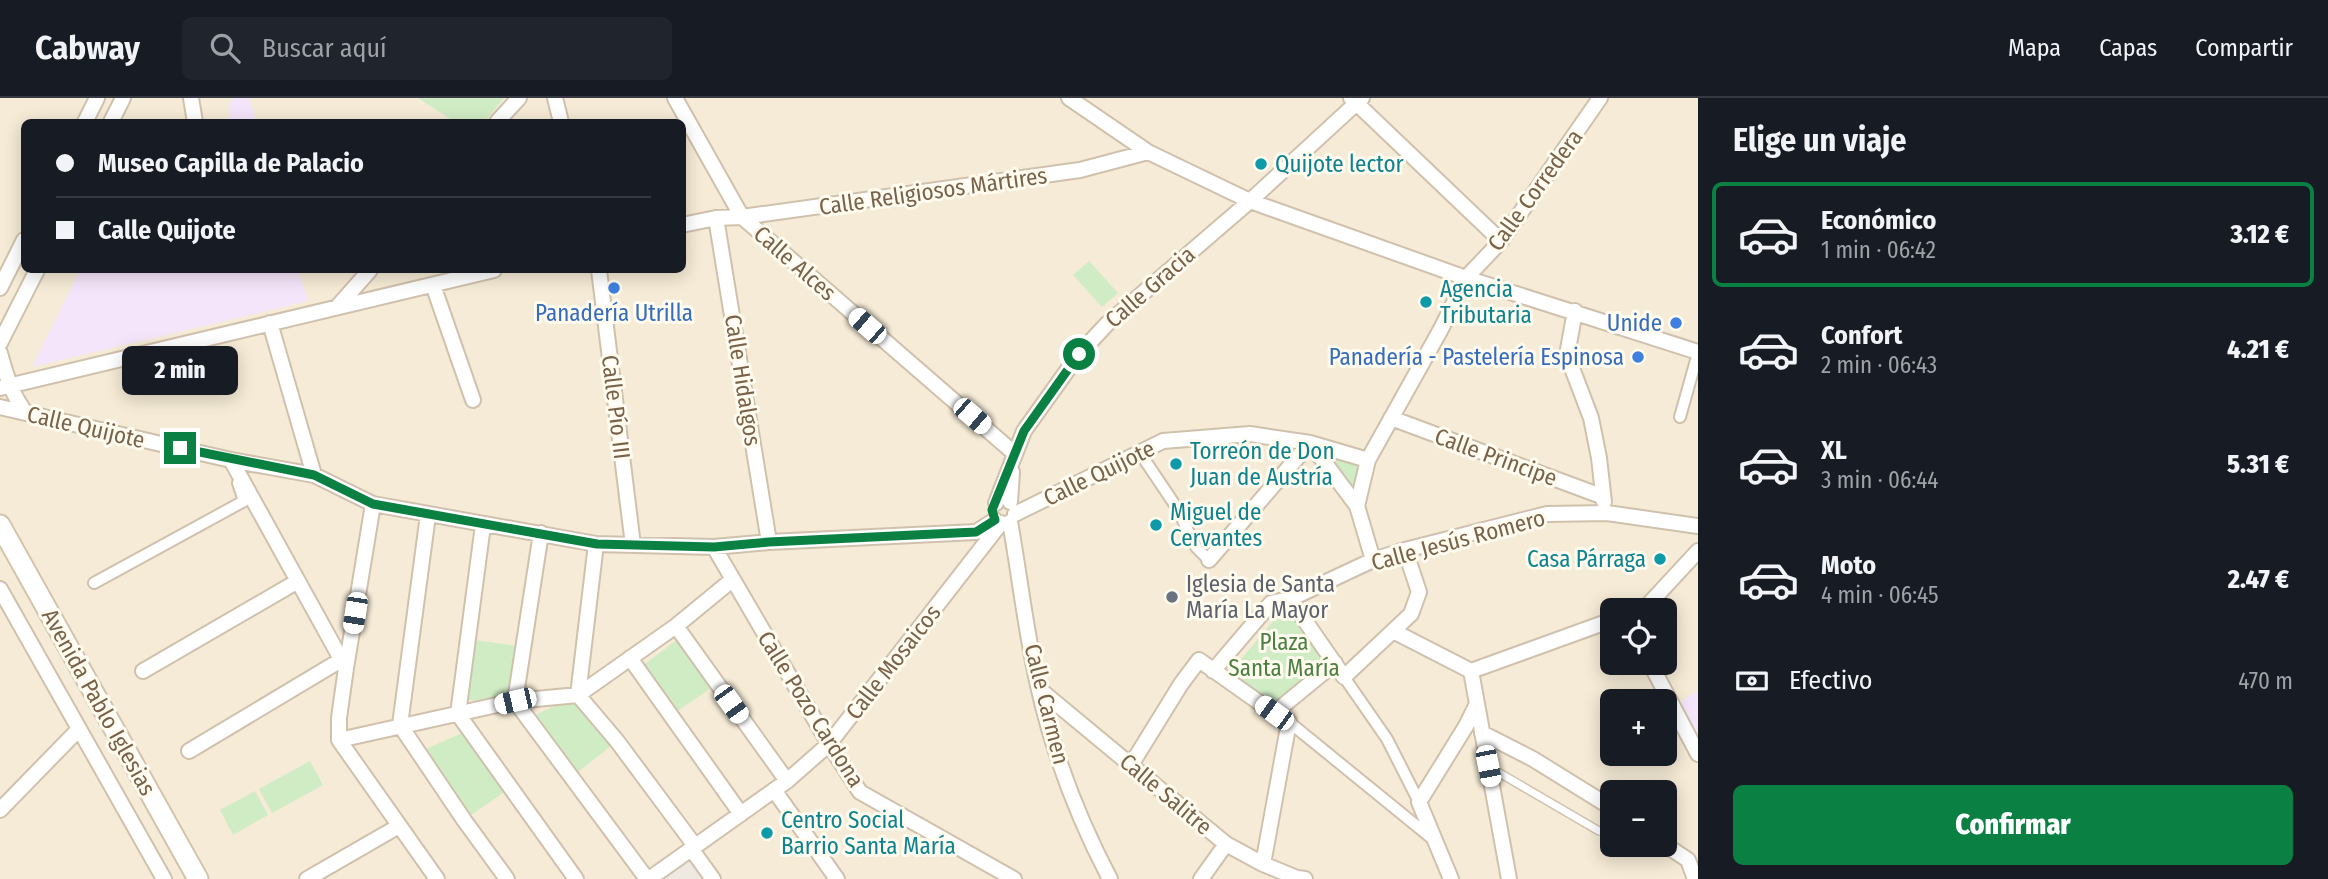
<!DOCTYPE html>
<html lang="es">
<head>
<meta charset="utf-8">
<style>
  body { margin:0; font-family:"Fira Sans Condensed",sans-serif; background:#20242c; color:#f1f3f6; height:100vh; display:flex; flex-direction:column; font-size:26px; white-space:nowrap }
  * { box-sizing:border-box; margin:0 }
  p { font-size:23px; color:#9ea1a6 }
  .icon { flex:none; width:38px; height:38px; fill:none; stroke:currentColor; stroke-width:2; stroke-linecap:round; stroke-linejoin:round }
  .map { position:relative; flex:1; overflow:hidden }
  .side { display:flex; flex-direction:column; background:#171b24; width:630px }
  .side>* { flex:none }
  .hud { position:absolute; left:21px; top:21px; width:665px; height:154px; border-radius:10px; box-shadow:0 4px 18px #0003; display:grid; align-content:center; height:154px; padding:0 35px; background:#171b24 }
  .buttons { position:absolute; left:1600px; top:500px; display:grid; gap:14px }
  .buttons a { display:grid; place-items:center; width:77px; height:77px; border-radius:10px; background:#171b24; box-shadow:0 4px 18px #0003; font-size:35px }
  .end { position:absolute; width:32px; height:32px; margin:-16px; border:9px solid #0b8043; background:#fff; box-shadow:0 0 0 4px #fff }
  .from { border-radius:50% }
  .bubble { position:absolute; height:49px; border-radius:10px; background:#171b24; box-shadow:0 4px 18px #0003; font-size:23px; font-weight:800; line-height:49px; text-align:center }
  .car { position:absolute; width:21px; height:42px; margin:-21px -10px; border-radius:9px; box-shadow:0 0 5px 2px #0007; background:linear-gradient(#fff 24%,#345 0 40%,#fff 0 76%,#345 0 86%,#fff 0) }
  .hud b { display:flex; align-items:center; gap:24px; height:66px; font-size:26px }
  .hud b+b { border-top:2px solid #363941 }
  .hud i { width:18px; height:18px; background:#f1f3f6 }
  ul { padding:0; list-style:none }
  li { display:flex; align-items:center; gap:21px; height:105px; margin:0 14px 10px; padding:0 21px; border:4px solid transparent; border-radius:10px }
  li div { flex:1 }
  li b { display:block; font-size:26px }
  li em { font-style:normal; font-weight:800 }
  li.current { border-color:#0b8043 }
  li>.icon { width:63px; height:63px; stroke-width:1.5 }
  h2 { padding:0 35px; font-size:32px; line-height:84px }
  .pay { display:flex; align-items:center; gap:18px; height:77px; padding:0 35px; font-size:26px }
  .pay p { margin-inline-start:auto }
  .button { display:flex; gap:14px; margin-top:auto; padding:14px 35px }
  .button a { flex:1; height:80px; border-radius:10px; background:#0b8043; color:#fff; font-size:28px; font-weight:800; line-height:80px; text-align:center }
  header { display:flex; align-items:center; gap:42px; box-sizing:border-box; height:98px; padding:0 35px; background:#171b24; border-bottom:2px solid #363941 }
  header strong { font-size:33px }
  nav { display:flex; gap:38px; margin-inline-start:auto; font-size:24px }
  .search { width:490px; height:63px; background:#20242c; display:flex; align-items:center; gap:18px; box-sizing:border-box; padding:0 24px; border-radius:10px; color:#9ea1a6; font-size:26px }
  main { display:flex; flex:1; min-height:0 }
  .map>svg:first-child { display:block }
</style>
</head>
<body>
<header>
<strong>Cabway</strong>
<div class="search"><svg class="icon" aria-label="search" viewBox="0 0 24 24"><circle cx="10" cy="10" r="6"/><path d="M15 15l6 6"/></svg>Buscar aquí</div>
<nav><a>Mapa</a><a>Capas</a><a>Compartir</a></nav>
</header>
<main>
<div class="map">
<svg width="1698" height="781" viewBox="0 0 1698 781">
  <rect width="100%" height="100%" fill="#fdf8e8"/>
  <!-- residential -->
  <path fill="#f5ebd6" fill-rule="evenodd" d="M0,0H1698V781H0ZM24,24H682V172H24ZM1612,513H1664V565H1612ZM1612,604H1664V656H1612ZM1612,695H1664V747H1612Z"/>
  <!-- industrial -->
  <path fill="#eee9e1" d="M692,752L713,781H649Z"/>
  <!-- education -->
  <path fill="#f5e5fa" d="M233,0H249L256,24H229V6Z
    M80,172H298L308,203L32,269Z
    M1698,592V636L1679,605Z"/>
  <!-- green -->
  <path fill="#d0ecc5" d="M418,0H504L484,24H455Z
    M1089,163L1118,195L1102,209L1073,177Z
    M1310,345L1368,362L1357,408Z
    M1292,516L1326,562L1273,606L1229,575L1277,519Z
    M682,538L717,586L670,618L637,572Z
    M468,541L523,549L515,603L459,602Z
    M578,597L617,643L572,679L529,620Z
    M469,632L510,690L464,722L417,655Z
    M310,663L323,687L272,715L259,691Z
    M255,693L268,717L233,737L220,712Z"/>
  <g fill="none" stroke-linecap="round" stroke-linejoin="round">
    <!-- service casing -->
    <g stroke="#d0c1ad" stroke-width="10">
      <path id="service" d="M1491,670L1599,733"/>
    </g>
    <!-- pedestrian casing -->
    <g stroke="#d0c1ad" stroke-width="14">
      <path id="pedestrian" d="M1680,319L1698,255
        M1140,355L1177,410L1196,449L1209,462
        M94,485L244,403L238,385
        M1344,579L1387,641L1419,704
        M1289,624L1434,742"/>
    </g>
    <!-- minor casing -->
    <g stroke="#d0c1ad" stroke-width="18">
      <path id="minor" d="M191,0L195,24
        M555,0L561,24
        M675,0L742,119L1014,355
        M1069,0L1148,54L1250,103L1466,180L1698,254
        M1351,0L1501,143
        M85,24L97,0
        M111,24L123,0
        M497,24L519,0
        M716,120L769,444
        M682,127L716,120L742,119L1080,72L1148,54
        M599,172L633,447
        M433,187L473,302
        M0,190L24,142
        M339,207L370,172
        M1575,213L1567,257L1591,320L1599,360L1604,404
        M270,225L314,377
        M0,245L37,172
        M0,255C6,277 12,297 26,315
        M0,290L494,172
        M0,309L231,362L314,377L373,406L596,446L714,449L769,444L976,434L995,422
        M1391,320L1601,398
        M1310,345L1357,408L1373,462
        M231,362L346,570
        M1010,404L1012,374
        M996,405L1024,333L1079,256L1107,226L1250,103L1362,0
        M1357,408L1368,362L1441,231L1466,180L1501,143L1600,0
        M1015,416L1163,343L1250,336L1310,345L1368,362
        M428,417L400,627L464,722L507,781
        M1010,424C1020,479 1026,537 1039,592C1054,657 1079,722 1110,781
        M483,427L458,616L576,781
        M541,435L515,603L647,781
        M596,446L578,597L617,643L695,748
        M714,449L829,646L860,694L1014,781
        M1209,462L1310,345
        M0,491L164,781
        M1290,501L1344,579L1411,516L1419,494L1405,452
        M1634,513L1648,507L1698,453
        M676,528L787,683
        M1393,533L1471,573L1612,522
        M630,560L741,716
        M1650,565L1698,656
        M143,573L298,483
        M1213,573L1271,505L1290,501L1373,462L1405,452L1547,416L1607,415L1698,428
        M1471,573L1509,781
        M1039,591L1226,746L1263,766L1297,780L1305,781
        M1482,635L1533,661L1612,710
        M339,642L515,603L578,597L676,528L732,482
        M339,642V620L346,570L373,406
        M339,642L437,781
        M189,653L341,562
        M1131,667L1181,586L1199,562L1274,615L1335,565
        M774,692L837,781
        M0,712L79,631
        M1664,746L1688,762L1695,781
        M692,752L713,781
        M1263,766L1289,624L1274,615
        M307,781L399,728
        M649,781L787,683L829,646L1001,425
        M1201,781L1226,746
        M1451,781L1419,704L1466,628L1477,606"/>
    </g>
    <!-- secondary casing -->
    <g stroke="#d3c3aa" stroke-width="23">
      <path id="secondary" d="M0,427L198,781"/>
    </g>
    <!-- service -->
    <use href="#service" stroke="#fff" stroke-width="7"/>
    <!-- pedestrian -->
    <use href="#pedestrian" stroke="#fff" stroke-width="10"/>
    <!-- minor -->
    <use href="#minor" stroke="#fff" stroke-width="14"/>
    <!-- secondary -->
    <use href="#secondary" stroke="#fff" stroke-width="19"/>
  </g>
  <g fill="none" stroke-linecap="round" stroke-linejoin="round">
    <!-- route -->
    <path stroke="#0b8043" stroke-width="9" d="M180,350L314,377L373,406L597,446L714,449L769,444L976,434L995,422L992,412L1024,333L1079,256"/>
  </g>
  <!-- markers -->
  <g fill="#0f9aa8" stroke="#fffbef" stroke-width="2.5">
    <circle cx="1261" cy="66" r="7"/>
    <circle cx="1426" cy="204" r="7"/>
    <circle cx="1176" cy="366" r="7"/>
    <circle cx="1156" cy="427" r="7"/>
    <circle cx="1660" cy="461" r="7"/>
    <circle cx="767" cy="735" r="7"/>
  </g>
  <g fill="#3f7fe0" stroke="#fffbef" stroke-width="2.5">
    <circle cx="614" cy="190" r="7"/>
    <circle cx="1676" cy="225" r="7"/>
    <circle cx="1638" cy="259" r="7"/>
  </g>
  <circle fill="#6b7280" stroke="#fffbef" stroke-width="2.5" cx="1172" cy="499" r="7"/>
  <g text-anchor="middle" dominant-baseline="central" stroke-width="6" stroke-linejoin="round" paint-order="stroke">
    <!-- culture labels -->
    <g font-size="23" fill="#0d838f" stroke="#fffbef" text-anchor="start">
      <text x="1275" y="66">Quijote lector</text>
      <text x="1440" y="191">Agencia<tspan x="1440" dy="26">Tributaria</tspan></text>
      <text x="1190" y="353">Torreón de Don<tspan x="1190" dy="26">Juan de Austría</tspan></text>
      <text x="1170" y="414">Miguel de<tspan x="1170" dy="26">Cervantes</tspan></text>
      <text x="1646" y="461" text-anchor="end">Casa Párraga</text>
      <text x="781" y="722">Centro Social<tspan x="781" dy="26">Barrio Santa María</tspan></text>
    </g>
    <!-- street labels -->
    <g font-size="23" fill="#79624a" stroke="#fffbef">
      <text transform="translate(1535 92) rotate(-54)">Calle Corredera</text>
      <text transform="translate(933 93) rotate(-8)">Calle Religiosos Mártires</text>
      <text transform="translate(795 165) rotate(41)">Calle Alces</text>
      <text transform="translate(1150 189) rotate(-41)">Calle Gracia</text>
      <text transform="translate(743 282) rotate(81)">Calle Hidalgos</text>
      <text transform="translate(616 309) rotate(83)">Calle Pío III</text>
      <text transform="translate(86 329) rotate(13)">Calle Quijote</text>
      <text transform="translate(1496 359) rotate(20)">Calle Principe</text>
      <text transform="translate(1099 375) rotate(-26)">Calle Quijote</text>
      <text transform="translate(1458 442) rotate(-15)">Calle Jesús Romero</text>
      <text transform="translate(893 564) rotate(-52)">Calle Mosaicos</text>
      <text transform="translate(99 604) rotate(61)">Avenida Pablo Iglesias</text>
      <text transform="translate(1047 606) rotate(76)">Calle Carmen</text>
      <text transform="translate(811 611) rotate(58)">Calle Pozo Cardona</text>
      <text transform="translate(1166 696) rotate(40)">Calle Salitre</text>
    </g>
    <!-- shop labels -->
    <g font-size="23" fill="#366cbe" stroke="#fffbef" text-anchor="end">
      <text x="614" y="215" text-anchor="middle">Panadería Utrilla</text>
      <text x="1662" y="225">Unide</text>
      <text x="1624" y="259">Panadería - Pastelería Espinosa</text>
    </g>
    <!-- worship labels -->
    <g font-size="23" fill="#5b616d" stroke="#fffbef" text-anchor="start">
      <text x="1186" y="486">Iglesia de Santa<tspan x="1186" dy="26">María La Mayor</tspan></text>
    </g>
    <!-- park labels -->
    <g font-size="23" fill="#4c7f42" stroke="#fffbef">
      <text x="1284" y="544">Plaza<tspan x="1284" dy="26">Santa María</tspan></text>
    </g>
  </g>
</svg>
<div class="buttons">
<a><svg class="icon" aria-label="locate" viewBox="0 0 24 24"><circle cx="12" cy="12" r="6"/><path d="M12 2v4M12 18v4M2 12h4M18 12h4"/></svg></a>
<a>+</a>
<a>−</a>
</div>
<i class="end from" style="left:1079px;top:256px"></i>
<i class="end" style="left:180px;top:350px"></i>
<div class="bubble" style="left:122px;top:248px;width:116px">2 min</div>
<i class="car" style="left:867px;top:228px;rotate:311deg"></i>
<i class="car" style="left:972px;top:318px;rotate:131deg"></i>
<i class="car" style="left:355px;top:515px;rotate:189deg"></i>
<i class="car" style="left:515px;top:603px;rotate:257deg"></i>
<i class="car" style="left:731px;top:606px;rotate:144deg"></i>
<i class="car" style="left:1274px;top:615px;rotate:306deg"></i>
<i class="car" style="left:1488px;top:668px;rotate:169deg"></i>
<div class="hud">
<b><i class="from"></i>Museo Capilla de Palacio</b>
<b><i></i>Calle Quijote</b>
</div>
</div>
<section class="side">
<h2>Elige un viaje</h2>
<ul>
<li class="current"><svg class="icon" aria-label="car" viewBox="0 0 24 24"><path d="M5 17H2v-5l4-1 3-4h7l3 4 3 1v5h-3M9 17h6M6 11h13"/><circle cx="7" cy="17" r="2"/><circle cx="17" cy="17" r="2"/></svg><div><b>Económico</b><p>1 min · 06:42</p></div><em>3.12 €</em></li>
<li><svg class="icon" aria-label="car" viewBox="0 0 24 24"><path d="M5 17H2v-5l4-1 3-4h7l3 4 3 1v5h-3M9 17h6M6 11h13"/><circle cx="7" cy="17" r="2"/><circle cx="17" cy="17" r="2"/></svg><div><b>Confort</b><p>2 min · 06:43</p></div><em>4.21 €</em></li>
<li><svg class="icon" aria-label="car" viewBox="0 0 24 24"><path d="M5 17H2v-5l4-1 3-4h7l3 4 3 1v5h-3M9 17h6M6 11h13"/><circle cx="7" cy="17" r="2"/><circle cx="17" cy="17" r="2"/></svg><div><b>XL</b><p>3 min · 06:44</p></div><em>5.31 €</em></li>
<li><svg class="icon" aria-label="car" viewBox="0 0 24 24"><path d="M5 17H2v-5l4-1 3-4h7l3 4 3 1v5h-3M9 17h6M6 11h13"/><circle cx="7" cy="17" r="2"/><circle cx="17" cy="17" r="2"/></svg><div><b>Moto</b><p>4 min · 06:45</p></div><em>2.47 €</em></li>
</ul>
<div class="pay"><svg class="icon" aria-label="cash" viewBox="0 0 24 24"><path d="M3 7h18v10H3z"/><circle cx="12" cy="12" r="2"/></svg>Efectivo<p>470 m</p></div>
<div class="button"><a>Confirmar</a></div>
</section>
</main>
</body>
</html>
